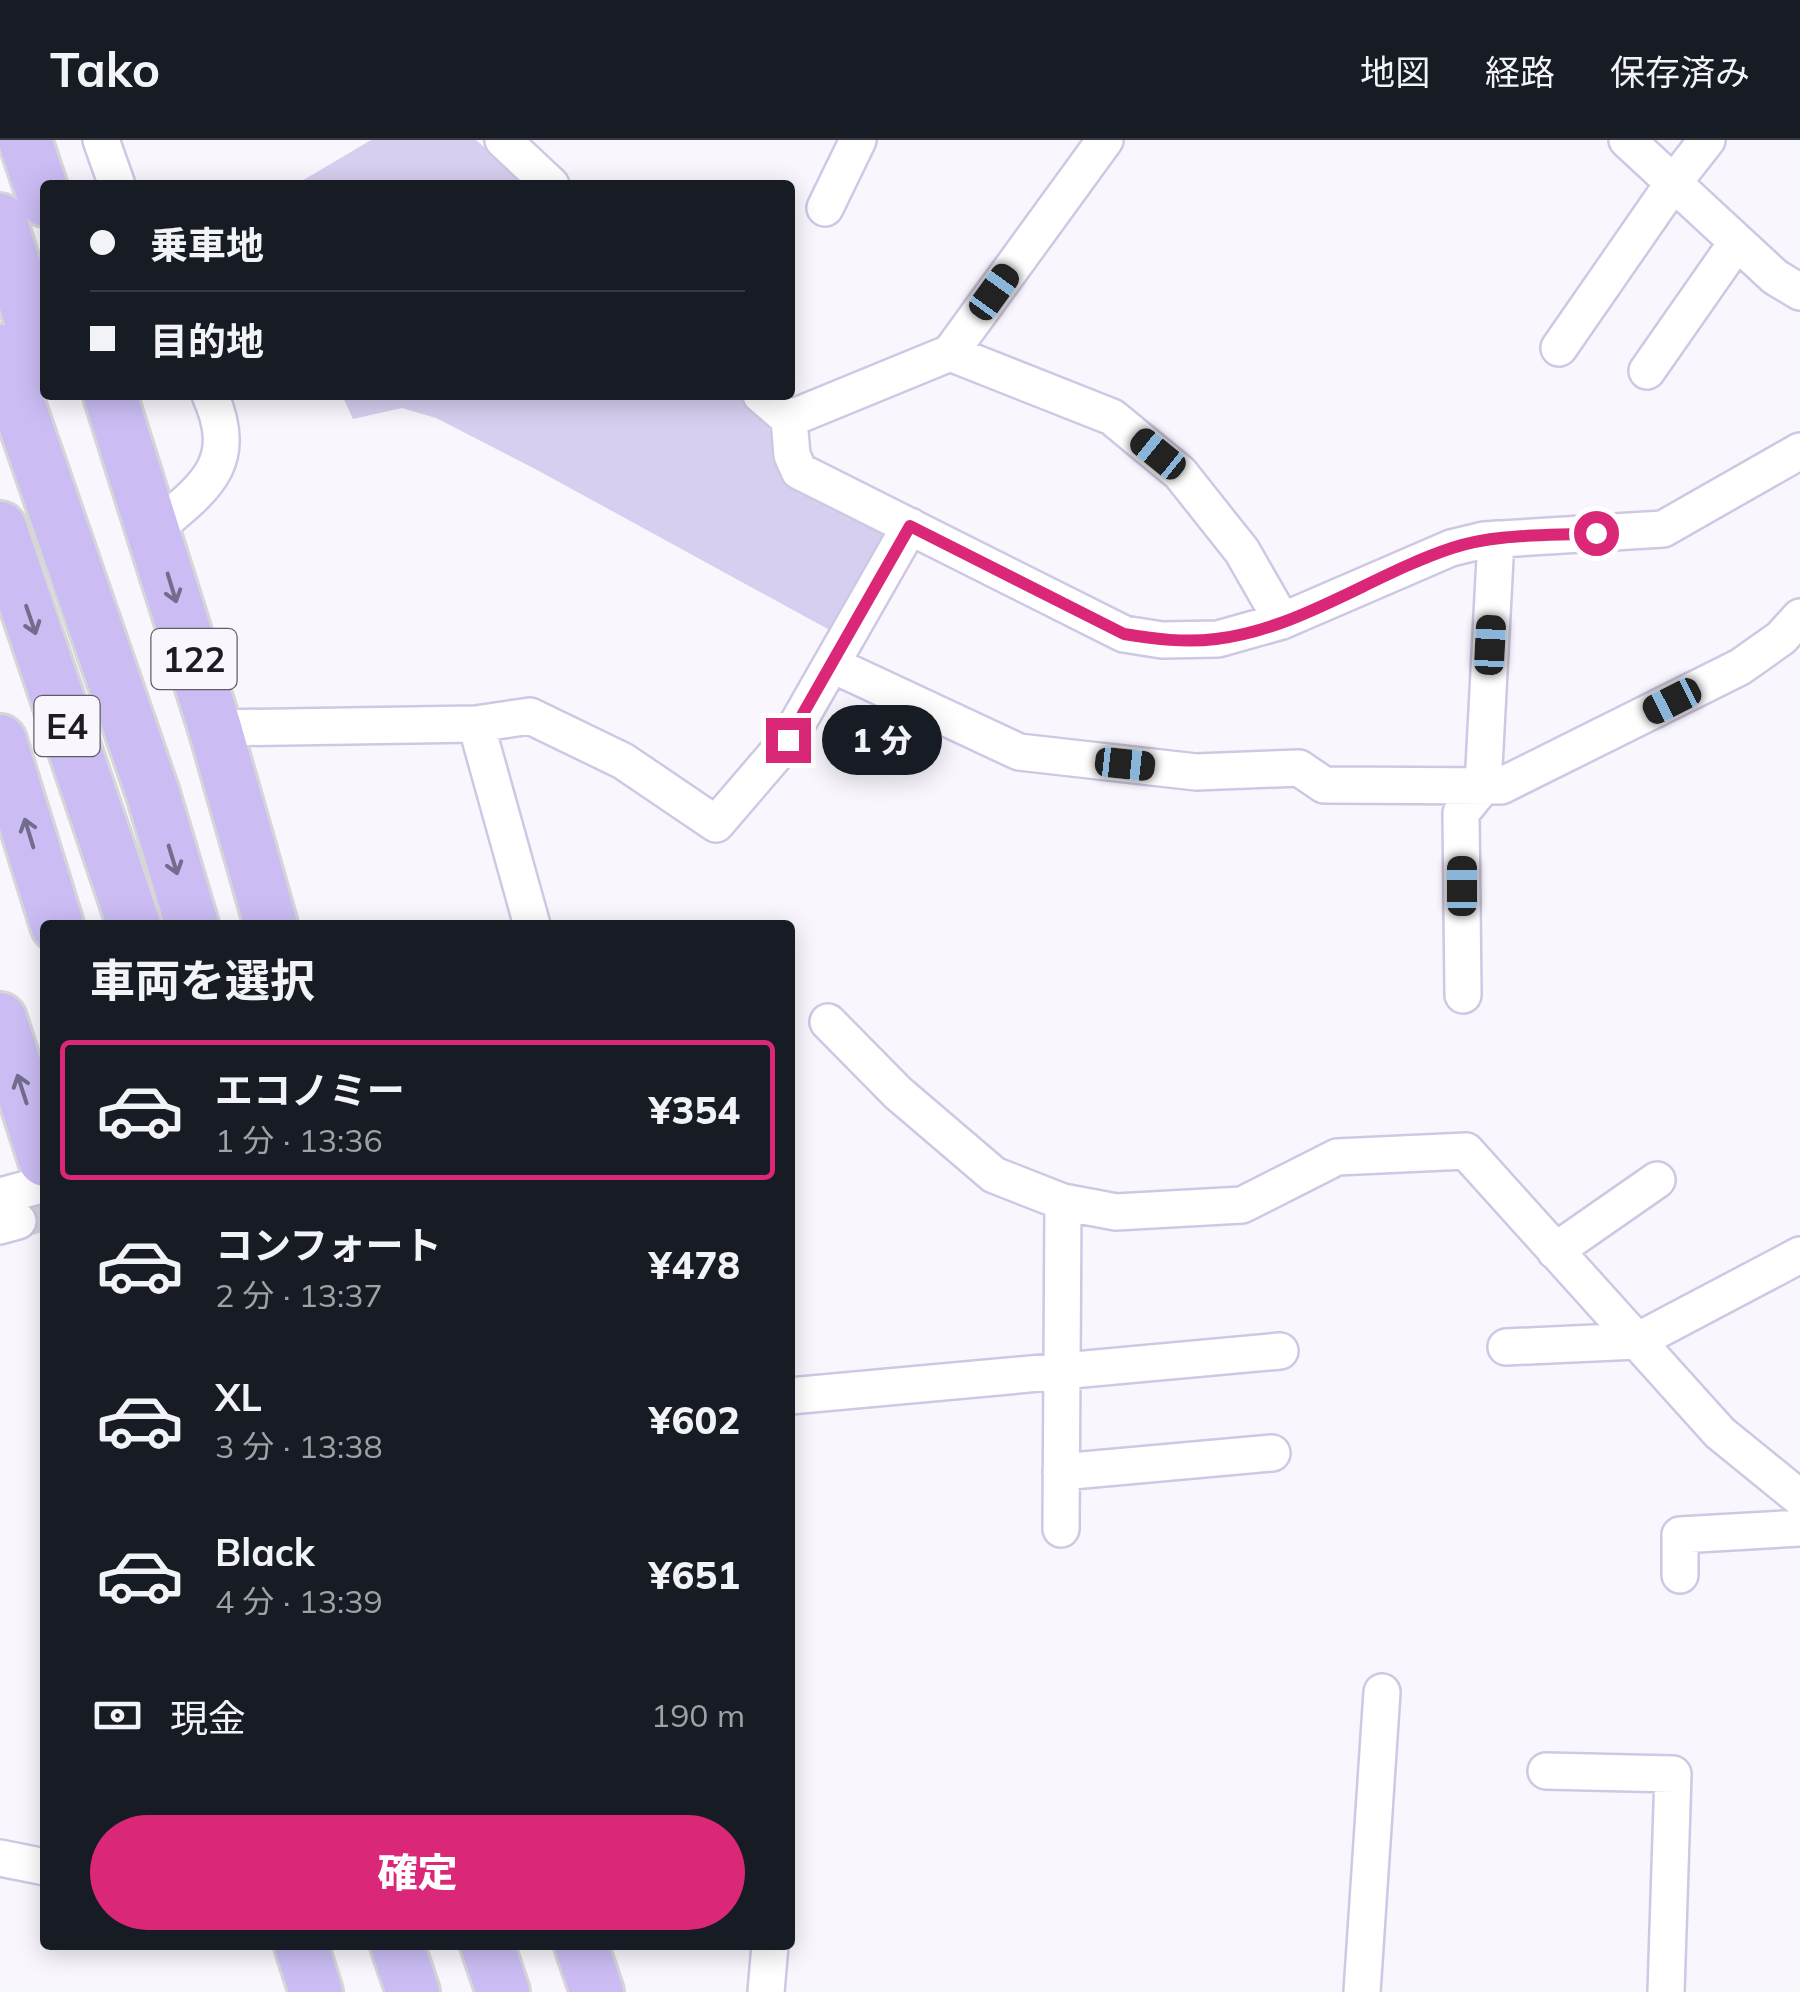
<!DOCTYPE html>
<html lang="ja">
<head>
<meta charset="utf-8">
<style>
  body { margin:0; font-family:Mulish,"Noto Sans JP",sans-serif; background:#20242c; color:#f1f3f6; height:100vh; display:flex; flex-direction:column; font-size:38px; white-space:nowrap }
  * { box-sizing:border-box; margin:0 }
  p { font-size:32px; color:#9ea1a6 }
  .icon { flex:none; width:55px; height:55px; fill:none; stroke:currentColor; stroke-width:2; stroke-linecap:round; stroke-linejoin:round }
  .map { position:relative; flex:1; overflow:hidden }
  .side { position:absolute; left:40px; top:780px; width:755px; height:1030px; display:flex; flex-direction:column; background:#171b24; border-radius:10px; box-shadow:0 5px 25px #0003 }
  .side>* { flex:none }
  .hud { position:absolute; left:40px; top:40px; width:755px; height:220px; border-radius:10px; box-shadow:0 5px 25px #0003; display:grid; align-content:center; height:220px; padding:0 50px; background:#171b24 }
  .end { position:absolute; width:45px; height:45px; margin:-22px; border:12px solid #db2777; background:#fff; box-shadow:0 0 0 5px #fff }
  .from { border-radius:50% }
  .bubble { position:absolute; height:70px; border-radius:35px; background:#171b24; box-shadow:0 5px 25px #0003; font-size:32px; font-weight:800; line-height:70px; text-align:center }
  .car { position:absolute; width:30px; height:60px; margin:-30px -15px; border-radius:12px; box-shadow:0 0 8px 2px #0007; background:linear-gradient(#222 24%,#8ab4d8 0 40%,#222 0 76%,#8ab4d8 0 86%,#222 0) }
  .hud b { display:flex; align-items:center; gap:35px; height:95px; font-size:38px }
  .hud b+b { border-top:2px solid #363941 }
  .hud i { width:25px; height:25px; background:#f1f3f6 }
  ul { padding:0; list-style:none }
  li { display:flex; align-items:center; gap:30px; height:140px; margin:0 20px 15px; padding:0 30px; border:5px solid transparent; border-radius:10px }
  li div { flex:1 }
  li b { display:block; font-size:38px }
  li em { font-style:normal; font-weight:800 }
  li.current { border-color:#db2777 }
  li>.icon { width:90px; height:90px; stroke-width:1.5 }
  h2 { padding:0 50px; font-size:45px; line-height:120px }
  .pay { display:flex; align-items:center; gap:25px; height:110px; padding:0 50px; font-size:38px }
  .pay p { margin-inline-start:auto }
  .primary-button { display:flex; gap:20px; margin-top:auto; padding:20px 50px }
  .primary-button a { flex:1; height:115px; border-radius:60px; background:#db2777; color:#fff; font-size:40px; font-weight:800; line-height:115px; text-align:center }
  header { display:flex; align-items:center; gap:60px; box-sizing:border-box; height:140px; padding:0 50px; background:#171b24; border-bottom:2px solid #363941 }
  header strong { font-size:48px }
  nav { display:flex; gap:55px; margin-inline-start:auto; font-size:35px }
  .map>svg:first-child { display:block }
</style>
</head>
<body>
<header>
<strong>Tako</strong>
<nav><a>地図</a><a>経路</a><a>保存済み</a></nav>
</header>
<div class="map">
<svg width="1800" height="1852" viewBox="0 0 1800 1852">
  <rect width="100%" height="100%" fill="#f9f7fd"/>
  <!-- green -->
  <path fill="#d7cfef" d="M371,0H476L527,45H295Z
    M342,255H737L768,283L781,337L880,389L885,407L835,493L537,330L436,278L402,268L353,279Z"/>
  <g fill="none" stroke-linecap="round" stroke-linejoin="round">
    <!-- minor-tunnel -->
    <path stroke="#d8d6dd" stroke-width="35" stroke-dasharray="35 18" stroke-linecap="butt" d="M18,1081L45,1073"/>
    <!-- minor casing -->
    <g stroke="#cfc8e5" stroke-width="40">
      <path id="minor" d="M101,0L117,45
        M503,0L551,45
        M1627,0L1775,137L1800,152
        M825,68L858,0
        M1559,208L1674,42L1707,0
        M950,213L1112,277L1180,333L1242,411L1282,481
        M1647,231L1737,102
        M761,255L789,279L950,213L1105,0
        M789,279L792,315L799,331L1124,494L1162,500L1218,499L1282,481L1451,408L1484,400L1663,389L1800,311
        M154,390C204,348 241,324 210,255
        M833,525L1019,612L1196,632L1299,628L1324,645L1501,646L1740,527L1781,498L1800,477
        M476,584L530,576L623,621L716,684L788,600L910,386
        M215,588L476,584L532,785
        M1463,855L1461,673L1483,646L1496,399
        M828,882L898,953L994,1035L1063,1062L1116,1072L1242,1065L1337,1017L1466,1011L1720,1293L1800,1358
        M0,1056L45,1044
        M0,1086L18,1081
        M1555,1111L1657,1040
        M1506,1207L1637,1201L1800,1115
        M790,1256L1280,1211
        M1061,1332L1272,1313
        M1061,1389L1063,1062
        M1680,1435V1395L1800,1388
        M1546,1631L1673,1634L1666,1852
        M0,1718L45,1727
        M766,1852L770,1805
        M1362,1852L1382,1552"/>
    </g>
    <!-- highway casing -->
    <g stroke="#d6d6d8" stroke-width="58">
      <path id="highway" d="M25,0L45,60
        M0,80L45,227
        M0,211L153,654L192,785
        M110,255L215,588L271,785
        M0,388L134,785
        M0,601L57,785
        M0,879L45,1020
        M301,1805L316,1852
        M397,1805L413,1852
        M487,1805L503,1852
        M581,1805L597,1852"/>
    </g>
    <!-- minor -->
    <use href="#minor" stroke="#fff" stroke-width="35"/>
    <!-- highway -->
    <use href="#highway" stroke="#cbbdf4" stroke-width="52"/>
  </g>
  <!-- one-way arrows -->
  <defs><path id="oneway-shaft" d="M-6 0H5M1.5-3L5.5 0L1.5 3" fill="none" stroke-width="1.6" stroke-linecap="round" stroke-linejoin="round" transform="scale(2.5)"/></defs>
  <g stroke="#746c8c">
    <use href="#oneway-shaft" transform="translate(172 448) rotate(73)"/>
    <use href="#oneway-shaft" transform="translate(31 480) rotate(71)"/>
    <use href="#oneway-shaft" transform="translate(29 693) rotate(-107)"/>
    <use href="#oneway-shaft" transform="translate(173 720) rotate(73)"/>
    <use href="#oneway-shaft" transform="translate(22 949) rotate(-108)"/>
  </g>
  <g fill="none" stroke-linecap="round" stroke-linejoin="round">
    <!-- route -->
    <path stroke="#db2777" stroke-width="12" d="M788,600L910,386L1124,494C1155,499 1185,503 1216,499C1300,489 1373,434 1452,408C1497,393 1549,396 1596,393"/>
  </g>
  <g text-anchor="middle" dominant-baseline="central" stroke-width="10" stroke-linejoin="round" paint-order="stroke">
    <!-- shield labels -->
    <g fill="#f9f7fd" stroke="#605d66" stroke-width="2.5">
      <rect x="151.5" y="489" width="85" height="60" rx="8"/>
      <rect x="34.5" y="556" width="65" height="60" rx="8"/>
    </g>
    <g font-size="35" font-weight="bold" fill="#1e1b25">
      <text x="194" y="519">122</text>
      <text x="67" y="586">E4</text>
    </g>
  </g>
</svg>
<i class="end from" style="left:1596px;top:393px"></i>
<i class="end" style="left:788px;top:600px"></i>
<div class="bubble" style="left:822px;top:565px;width:120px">1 分</div>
<i class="car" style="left:994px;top:152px;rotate:36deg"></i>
<i class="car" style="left:1158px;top:314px;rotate:309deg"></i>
<i class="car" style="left:1490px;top:505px;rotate:3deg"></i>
<i class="car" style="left:1672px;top:561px;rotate:243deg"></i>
<i class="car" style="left:1125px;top:624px;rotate:96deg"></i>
<i class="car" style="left:1462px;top:746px;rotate:0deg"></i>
<div class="hud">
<b><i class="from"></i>乗車地</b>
<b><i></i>目的地</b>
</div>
<section class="side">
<h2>車両を選択</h2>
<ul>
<li class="current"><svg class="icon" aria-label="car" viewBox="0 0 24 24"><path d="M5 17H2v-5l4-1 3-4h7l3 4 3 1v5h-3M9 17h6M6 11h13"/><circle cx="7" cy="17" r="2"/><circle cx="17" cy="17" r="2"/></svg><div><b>エコノミー</b><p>1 分 · 13:36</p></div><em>¥354</em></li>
<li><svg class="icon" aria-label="car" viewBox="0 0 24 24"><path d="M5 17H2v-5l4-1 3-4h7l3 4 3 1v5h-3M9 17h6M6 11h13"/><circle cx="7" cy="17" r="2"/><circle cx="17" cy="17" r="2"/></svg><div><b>コンフォート</b><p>2 分 · 13:37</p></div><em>¥478</em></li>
<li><svg class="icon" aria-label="car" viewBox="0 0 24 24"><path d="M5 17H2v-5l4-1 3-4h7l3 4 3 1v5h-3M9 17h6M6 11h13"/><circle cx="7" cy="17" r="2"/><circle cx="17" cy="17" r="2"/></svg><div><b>XL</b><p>3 分 · 13:38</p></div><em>¥602</em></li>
<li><svg class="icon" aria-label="car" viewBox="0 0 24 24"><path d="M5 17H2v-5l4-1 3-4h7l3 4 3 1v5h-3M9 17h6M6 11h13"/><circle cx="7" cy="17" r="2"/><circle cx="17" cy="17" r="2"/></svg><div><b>Black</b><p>4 分 · 13:39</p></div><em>¥651</em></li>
</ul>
<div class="pay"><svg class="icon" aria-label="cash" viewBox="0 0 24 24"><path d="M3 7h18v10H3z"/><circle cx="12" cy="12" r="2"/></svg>現金<p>190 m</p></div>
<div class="primary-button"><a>確定</a></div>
</section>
</div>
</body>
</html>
